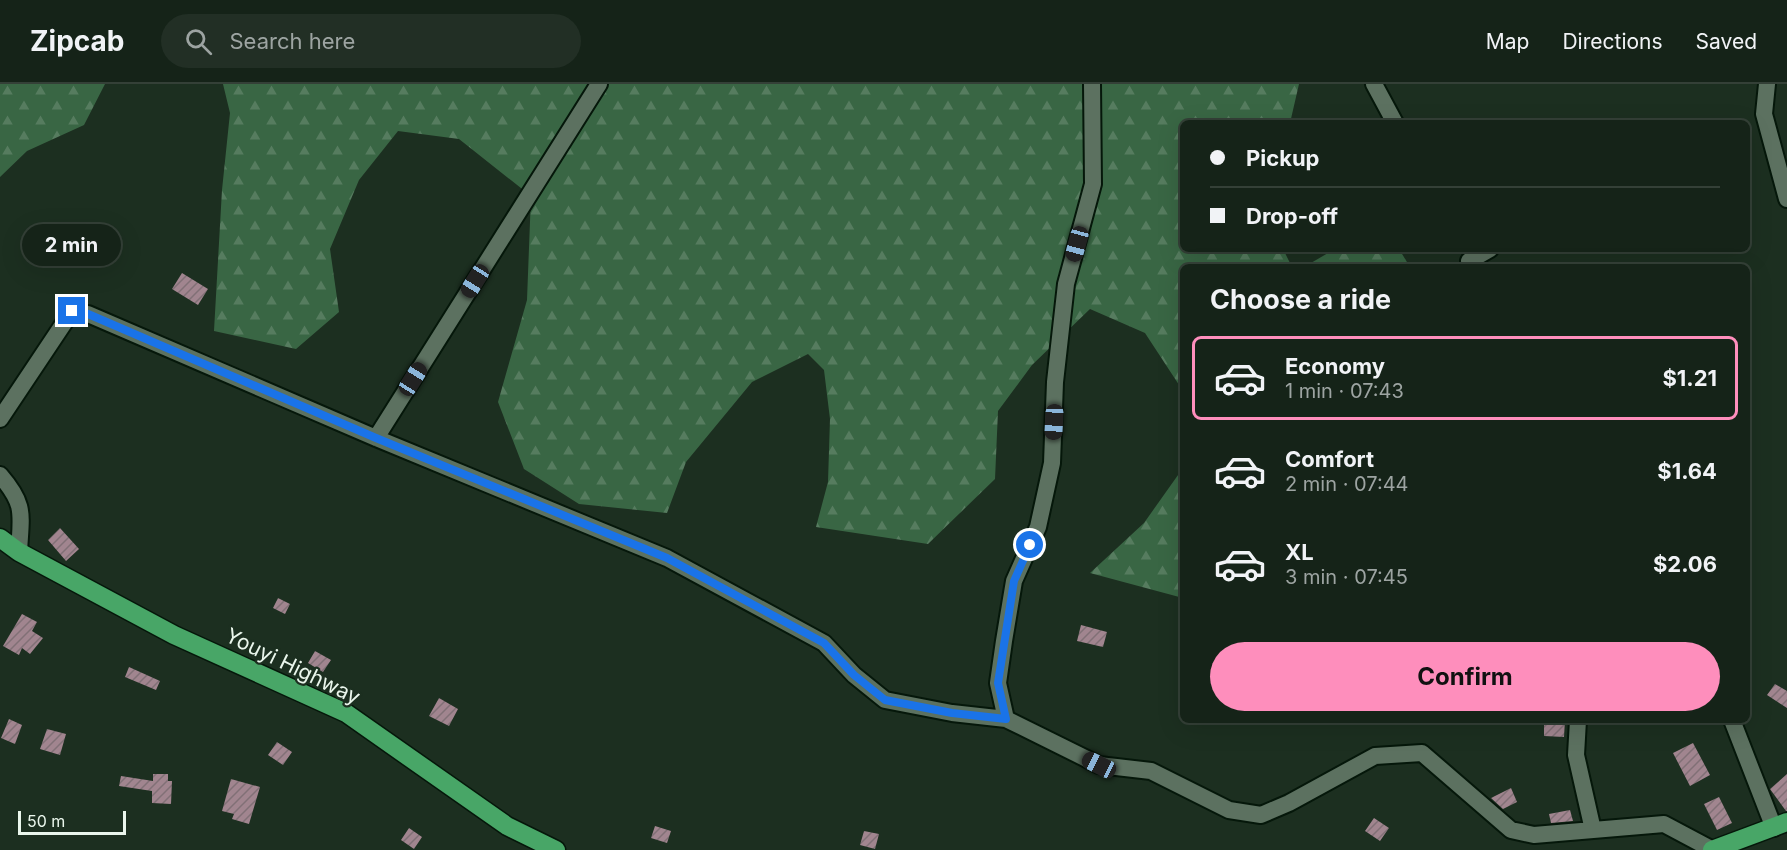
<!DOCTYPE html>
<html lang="en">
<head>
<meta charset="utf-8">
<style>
  body { margin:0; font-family:Inter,sans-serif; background:#222f25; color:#f1f3f6; height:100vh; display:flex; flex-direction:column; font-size:22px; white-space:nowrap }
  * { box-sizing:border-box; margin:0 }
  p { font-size:20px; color:#9da4a2 }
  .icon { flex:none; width:33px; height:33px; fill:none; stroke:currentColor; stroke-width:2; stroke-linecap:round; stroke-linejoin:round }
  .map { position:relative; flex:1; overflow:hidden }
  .side { position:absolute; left:1180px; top:180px; width:570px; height:459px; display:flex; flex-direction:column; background:#152318; border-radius:9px; box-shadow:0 6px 24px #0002,0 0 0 2px #344037 }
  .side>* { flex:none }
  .hud { position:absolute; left:1180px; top:36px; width:570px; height:132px; border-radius:9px; box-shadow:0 6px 24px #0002,0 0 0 2px #344037; display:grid; align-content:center; height:132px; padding:0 30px; background:#152318 }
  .scale { position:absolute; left:18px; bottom:15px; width:108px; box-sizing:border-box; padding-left:6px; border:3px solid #eaf6ec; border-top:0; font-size:16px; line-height:21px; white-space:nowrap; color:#eaf6ec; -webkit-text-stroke:4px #1c2f20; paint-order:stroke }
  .end { position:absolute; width:27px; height:27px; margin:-14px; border:8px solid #1a73e8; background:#fff; box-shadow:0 0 0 3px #fff }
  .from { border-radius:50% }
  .bubble { position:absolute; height:42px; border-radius:21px; background:#152318; box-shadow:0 6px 24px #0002,0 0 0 2px #344037; font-size:20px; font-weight:700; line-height:42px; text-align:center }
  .car { position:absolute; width:18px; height:36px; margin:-18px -9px; border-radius:8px; box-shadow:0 0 4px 2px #0007; background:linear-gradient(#222 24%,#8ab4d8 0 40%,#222 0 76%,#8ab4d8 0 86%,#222 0) }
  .hud b { display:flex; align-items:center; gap:21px; height:57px; font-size:22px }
  .hud b+b { border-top:2px solid #344037 }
  .hud i { width:15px; height:15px; background:#f1f3f6 }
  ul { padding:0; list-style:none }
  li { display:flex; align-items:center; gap:18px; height:84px; margin:0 12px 9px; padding:0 18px; border:3px solid transparent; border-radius:9px }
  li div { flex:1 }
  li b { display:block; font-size:22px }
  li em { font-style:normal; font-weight:700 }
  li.selected { border-color:#fe8ebc }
  li>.icon { width:54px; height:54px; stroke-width:1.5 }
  h2 { padding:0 30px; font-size:27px; line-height:72px }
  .button { display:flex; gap:12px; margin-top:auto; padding:12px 30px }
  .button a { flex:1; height:69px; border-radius:36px; background:#fe8ebc; color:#111; font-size:24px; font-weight:700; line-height:69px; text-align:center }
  header { display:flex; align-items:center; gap:36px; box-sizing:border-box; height:84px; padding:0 30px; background:#152318; border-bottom:2px solid #344037 }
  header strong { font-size:28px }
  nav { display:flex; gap:33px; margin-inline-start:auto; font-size:21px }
  .search { width:420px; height:54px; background:#222f25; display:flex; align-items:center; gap:15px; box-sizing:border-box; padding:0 21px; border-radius:33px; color:#9da4a2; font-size:22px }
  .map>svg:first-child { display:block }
</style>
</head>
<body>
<header>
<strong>Zipcab</strong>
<div class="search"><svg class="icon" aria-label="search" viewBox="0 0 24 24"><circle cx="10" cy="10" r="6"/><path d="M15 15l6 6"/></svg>Search here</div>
<nav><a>Map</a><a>Directions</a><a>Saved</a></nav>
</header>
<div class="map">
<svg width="1787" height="766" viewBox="0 0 1787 766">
  <defs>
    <pattern id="forest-firs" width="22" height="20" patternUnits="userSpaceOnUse" patternTransform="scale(1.5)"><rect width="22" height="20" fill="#396644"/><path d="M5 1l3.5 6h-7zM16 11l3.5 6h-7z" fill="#567c5f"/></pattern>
    <pattern id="building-hatch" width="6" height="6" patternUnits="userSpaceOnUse" patternTransform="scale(1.5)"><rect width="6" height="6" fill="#a1858f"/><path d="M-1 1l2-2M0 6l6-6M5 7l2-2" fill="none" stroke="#817076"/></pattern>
  </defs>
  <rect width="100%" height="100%" fill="#1c2f20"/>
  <!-- forest -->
  <path fill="url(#forest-firs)" d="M0,0H105L84,41L27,67L0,93Z
    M223,0H1299L1290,39H1184V165H1283L1292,183H1184L1183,307L1145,249L1090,225L1032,281L998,327L995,395L928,460L816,443L828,398L830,335L824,286L808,270L752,298L686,378L667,429L579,420L524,385L498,318L527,216L531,112L459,55L398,47L359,96L330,165L339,228L296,265L214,247L222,106L230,29Z
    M1335,165H1399L1410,183H1304Z
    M1183,384V514L1090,489L1144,439Z"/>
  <!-- building -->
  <path fill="url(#building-hatch)" d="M182,189L208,205L198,221L172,205Z
    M60,444L79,465L66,477L48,456Z
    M278,514L290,520L285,530L273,524Z
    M22,530L37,538L32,547L43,554L30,570L22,564L19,571L3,562Z
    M1081,541L1107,548L1103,563L1077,557Z
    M315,567L331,576L323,588L308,579Z
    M129,583L160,597L156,606L125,593Z
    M1775,600L1787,607V624L1767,611Z
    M439,614L458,625L449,642L429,632Z
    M9,635L22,641L15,660L1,654Z
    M1544,636H1565L1564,653L1544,652Z
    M47,645L66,650L60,671L40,665Z
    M277,658L292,668L283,681L268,671Z
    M1693,659L1710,691L1690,702L1673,669Z
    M153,690H168V697H172L171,720L152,719V707L119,702L121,692L153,697Z
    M1787,690V727H1786L1770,705Z
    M231,695L260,703L249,740L232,735L234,730L222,727Z
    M1511,704L1517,718L1503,725L1491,714Z
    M1719,713L1732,739L1717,746L1704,720Z
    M1570,726L1573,737L1551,739L1549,730Z
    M1374,734L1389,744L1380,757L1365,747Z
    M655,742L671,747L667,759L651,754Z
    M409,744L422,753L414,765L401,756Z
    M864,747L879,750L875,765L860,761Z"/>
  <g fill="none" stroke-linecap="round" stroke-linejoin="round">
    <!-- street casing -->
    <g stroke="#05170a" stroke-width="20">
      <path id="street" d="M1374,0L1395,39
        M1767,0L1764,30L1787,115
        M1469,177L1490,165
        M0,335L72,227L88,230L376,354L667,474L824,559L854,591L885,616L952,629L1006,635L1099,681L1151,687L1229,726L1261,731L1289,719L1375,672L1422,669L1511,746L1534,751L1664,740L1713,766
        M376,354L599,0
        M0,391C26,421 21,430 19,468
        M1006,635L998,599L1004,557L1014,497L1038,443L1052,379L1055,298L1066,200L1093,100L1092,0
        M1578,636L1576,671L1593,746
        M1732,636L1774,744"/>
    </g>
    <!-- primary casing -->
    <g stroke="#05170a" stroke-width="21">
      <path id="primary" d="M0,454L19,468L174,551L346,629L507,742L556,766
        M1712,766L1787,738"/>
    </g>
    <!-- street -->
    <use href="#street" stroke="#5c7160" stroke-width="16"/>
    <!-- primary -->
    <use href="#primary" stroke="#48a667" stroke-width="18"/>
  </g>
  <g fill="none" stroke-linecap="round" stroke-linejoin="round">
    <!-- route -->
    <path stroke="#1a73e8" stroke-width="8" d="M72,227L88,230L376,354L667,474L824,559L854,591L885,616L952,629L1006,635L998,599L1014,497L1030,461"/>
  </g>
  <g text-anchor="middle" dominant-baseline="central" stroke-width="4.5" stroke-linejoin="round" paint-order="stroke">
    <!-- street labels -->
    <g font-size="21" fill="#eaf6ec" stroke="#1c2f20">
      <text transform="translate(293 582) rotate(26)">Youyi Highway</text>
    </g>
  </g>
</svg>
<div class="scale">50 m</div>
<i class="end from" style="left:1030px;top:461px"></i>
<i class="end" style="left:72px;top:227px"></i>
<div class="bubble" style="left:22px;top:140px;width:99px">2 min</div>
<i class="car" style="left:1077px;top:160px;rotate:195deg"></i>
<i class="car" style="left:475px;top:197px;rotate:212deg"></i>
<i class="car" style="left:413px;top:295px;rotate:32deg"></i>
<i class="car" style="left:1054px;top:338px;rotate:183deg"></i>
<i class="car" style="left:1099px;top:681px;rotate:296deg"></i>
<div class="hud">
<b><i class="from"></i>Pickup</b>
<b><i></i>Drop-off</b>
</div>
<section class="side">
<h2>Choose a ride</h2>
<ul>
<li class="selected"><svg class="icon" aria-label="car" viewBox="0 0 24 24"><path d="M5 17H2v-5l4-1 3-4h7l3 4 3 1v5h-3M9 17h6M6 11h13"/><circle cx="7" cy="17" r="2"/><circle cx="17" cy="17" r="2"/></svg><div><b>Economy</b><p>1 min · 07:43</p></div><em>$1.21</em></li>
<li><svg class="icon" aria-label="car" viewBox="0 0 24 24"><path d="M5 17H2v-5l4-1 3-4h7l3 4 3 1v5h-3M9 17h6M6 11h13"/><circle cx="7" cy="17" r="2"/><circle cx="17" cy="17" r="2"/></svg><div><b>Comfort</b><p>2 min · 07:44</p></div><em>$1.64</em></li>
<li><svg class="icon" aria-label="car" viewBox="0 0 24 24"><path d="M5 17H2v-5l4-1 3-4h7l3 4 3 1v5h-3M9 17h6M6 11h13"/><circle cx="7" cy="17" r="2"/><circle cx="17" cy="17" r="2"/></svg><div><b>XL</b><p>3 min · 07:45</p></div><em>$2.06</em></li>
</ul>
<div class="button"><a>Confirm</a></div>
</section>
</div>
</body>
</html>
